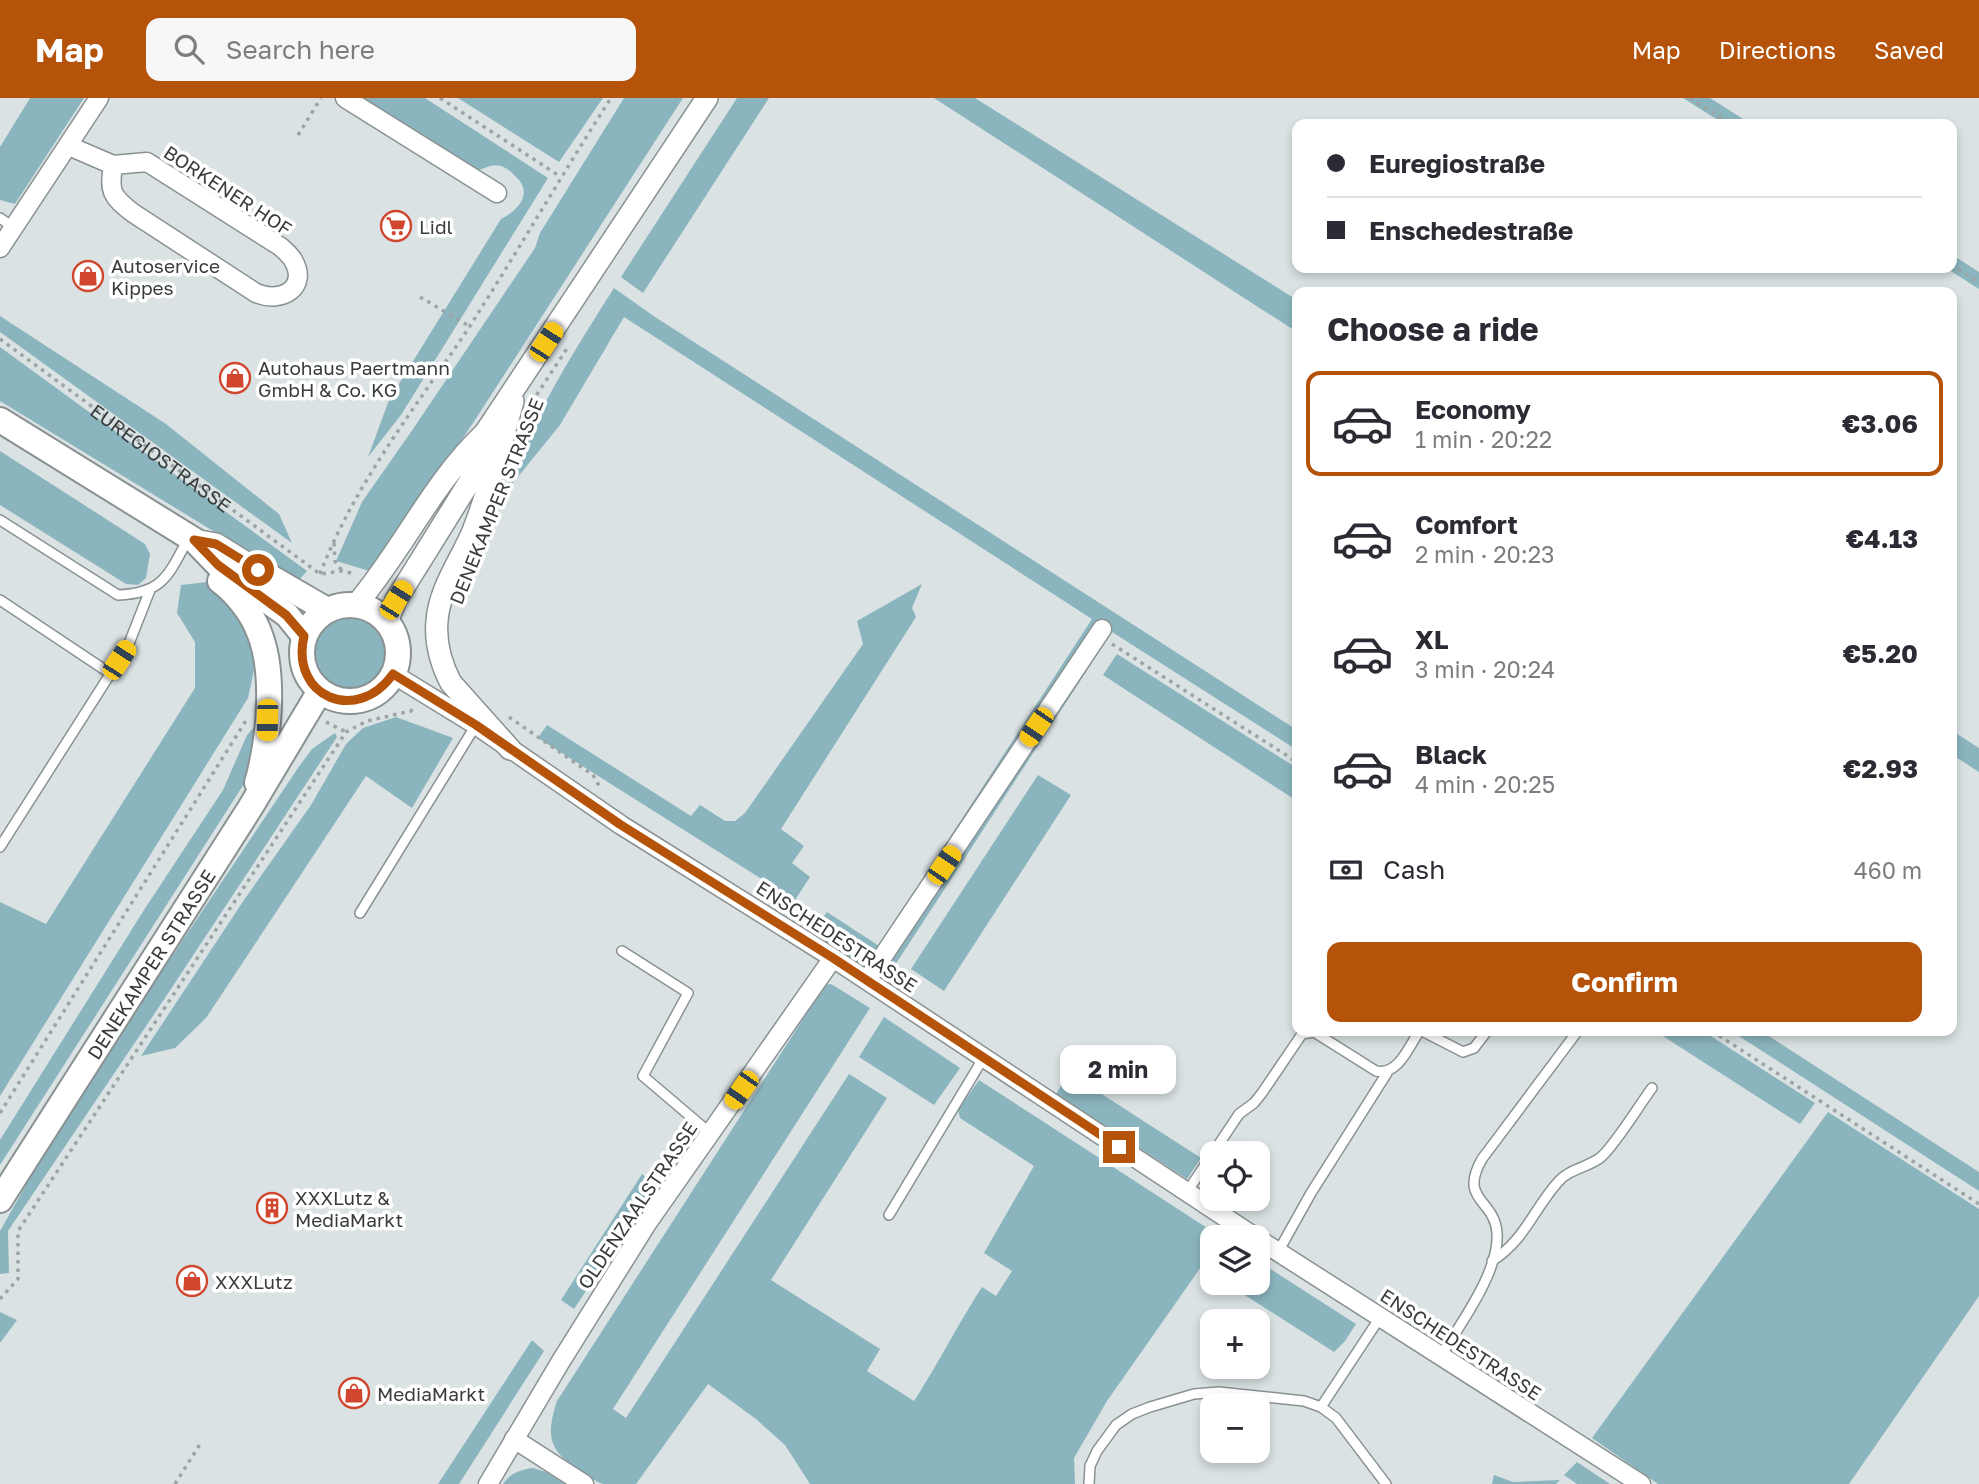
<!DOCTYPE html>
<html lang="en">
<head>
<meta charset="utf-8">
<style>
  body { margin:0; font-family:"Golos Text",sans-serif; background:#f7f7f7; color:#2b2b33; height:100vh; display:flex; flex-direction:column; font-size:26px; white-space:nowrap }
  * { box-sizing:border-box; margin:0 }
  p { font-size:23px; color:#7c7c81 }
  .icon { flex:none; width:38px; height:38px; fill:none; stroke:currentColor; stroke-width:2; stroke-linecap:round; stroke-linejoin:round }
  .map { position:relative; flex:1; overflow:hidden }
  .drawer { position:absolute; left:1292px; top:189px; width:665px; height:749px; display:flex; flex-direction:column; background:#fff; border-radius:14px; box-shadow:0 4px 10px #0003 }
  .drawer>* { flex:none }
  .top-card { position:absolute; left:1292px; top:21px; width:665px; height:154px; border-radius:14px; box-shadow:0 4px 10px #0003; display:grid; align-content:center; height:154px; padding:0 35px; background:#fff }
  .controls { position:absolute; left:1200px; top:1043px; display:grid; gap:14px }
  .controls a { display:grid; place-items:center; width:70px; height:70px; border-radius:14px; background:#fff; box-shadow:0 4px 10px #0003; font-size:35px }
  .end { position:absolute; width:32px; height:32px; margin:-16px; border:9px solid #b45309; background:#fff; box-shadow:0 0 0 4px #fff }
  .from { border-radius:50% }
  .bubble { position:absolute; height:49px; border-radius:14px; background:#fff; box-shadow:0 4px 10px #0003; font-size:23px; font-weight:700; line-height:49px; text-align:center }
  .car { position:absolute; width:21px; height:42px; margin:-21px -10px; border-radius:9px; box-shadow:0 0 5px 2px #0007; background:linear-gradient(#f5c518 24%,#345 0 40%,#f5c518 0 76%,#345 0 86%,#f5c518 0) }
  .top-card b { display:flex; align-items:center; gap:24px; height:66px; font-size:26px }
  .top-card b+b { border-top:2px solid #e1e1e2 }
  .top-card i { width:18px; height:18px; background:#2b2b33 }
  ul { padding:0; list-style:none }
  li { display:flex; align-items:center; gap:21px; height:105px; margin:0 14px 10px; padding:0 21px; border:4px solid transparent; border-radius:14px }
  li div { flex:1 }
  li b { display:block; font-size:26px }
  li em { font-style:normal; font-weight:700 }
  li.selected { border-color:#b45309 }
  li>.icon { width:63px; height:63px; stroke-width:1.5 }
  h2 { padding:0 35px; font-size:32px; line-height:84px }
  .pay { display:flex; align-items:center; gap:18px; height:77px; padding:0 35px; font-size:26px }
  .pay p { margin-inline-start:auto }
  .action { display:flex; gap:14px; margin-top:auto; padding:14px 35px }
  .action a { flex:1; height:80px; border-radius:14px; background:#b45309; color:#fff; font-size:28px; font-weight:700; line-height:80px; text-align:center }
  header { display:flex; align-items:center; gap:42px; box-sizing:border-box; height:98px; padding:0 35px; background:#b45309; color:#fff }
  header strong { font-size:33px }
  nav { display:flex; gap:38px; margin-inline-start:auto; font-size:24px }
  .search { width:490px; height:63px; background:#f7f7f7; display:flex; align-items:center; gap:18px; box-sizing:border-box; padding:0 24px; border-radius:14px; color:#7c7c81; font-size:26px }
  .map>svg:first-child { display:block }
</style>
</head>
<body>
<header>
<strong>Map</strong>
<div class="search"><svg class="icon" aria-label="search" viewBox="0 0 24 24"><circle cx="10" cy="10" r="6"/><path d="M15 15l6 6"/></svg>Search here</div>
<nav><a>Map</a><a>Directions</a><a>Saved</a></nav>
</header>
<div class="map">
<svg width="1979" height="1386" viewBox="0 0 1979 1386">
  <rect width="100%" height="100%" fill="#dae2e3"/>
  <!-- green -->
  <path fill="#8bb5be" d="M30,0H84L15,106L0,102V49Z
    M360,0H425L548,80L401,317L368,359L389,302L501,121C519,112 534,94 515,78C510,73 507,70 501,68C489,65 484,73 473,72Z
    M458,0H603L559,64Z
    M624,0H683L475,322L373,474L336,463L362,404L413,331L535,150L540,135Z
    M737,0H769L643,195L621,179Z
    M934,0H975L1297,202V234Z
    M1683,0H1710L1751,26H1724Z
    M1951,156L1979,174V191L1946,170H1951Z
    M614,190L655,219L1297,632V652L1112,534L884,884L809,837L827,814L879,848L1092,521L624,219L560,327L504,396C531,322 572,256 614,190Z
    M0,218L166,326L279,416L292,445L0,234Z
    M0,249L307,473L298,483L282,475L0,303Z
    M0,353L145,446L150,456L146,480L138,487L126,486L0,407Z
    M216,483L255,541L254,572L248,600L0,998V804L46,826L195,590V544L177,515L181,487Z
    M922,486L912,510L916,519L781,731L804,748L792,765L810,779L795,802L538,640L547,627L691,718L700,707L725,723H735L745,715L863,546L857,523Z
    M313 556a37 37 0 1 1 74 0a37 37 0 1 1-74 0Z
    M1117,556L1297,670V703L1103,577Z
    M396,619L453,640L412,710L366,678L206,920L175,950L141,958L244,802L311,707L346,646L363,630Z
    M260,623L251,675L0,1067V1042L144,812L223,692L247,637Z
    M1951,632L1979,650V674L1951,656Z
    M335,635L337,639L163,903L8,1133L9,1175L0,1176V1133L65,1018L298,670L312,651Z
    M1038,677L1071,697L944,893L911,871Z
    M831,886L870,910L613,1311L626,1320L849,976L887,1000L771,1182L880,1251L867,1273L914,1303C938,1266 958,1226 982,1189L996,1198L1012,1173L984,1155L1034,1068L960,1020L958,1012L979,982L1221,1139H1213V1176L1201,1169L1107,1303L1074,1360L1075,1386H810L785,1347L756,1321L708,1286L636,1386C625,1386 612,1386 603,1386C595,1384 586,1376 579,1372C548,1352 546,1337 557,1303L825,887Z
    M884,919L960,970L934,1007L859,959Z
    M1655,933H1703L1815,1005L1800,1026Z
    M1731,933H1761L1979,1074V1093Z
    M1069,975L1201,1060L1187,1081L1056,996Z
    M1828,1014L1979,1111V1198L1849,1386H1658L1592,1340Z
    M642,1076L657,1086L574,1211L561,1202Z
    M1258,1163L1356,1226L1345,1243L1334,1254L1226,1185H1258Z
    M0,1214L17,1222L0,1245Z
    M532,1242L544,1253L459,1386H438Z
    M1577,1364L1610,1386H1577L1564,1377Z
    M533,1370L546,1374L565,1386H503C510,1375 520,1372 533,1370Z
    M1494,1377L1513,1384L1560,1382L1556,1386H1492Z"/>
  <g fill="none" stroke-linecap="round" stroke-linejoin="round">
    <!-- service casing -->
    <g stroke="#8a9193" stroke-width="12">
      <path id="service" d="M0,120L14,130
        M0,422L118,497C163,495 168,478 188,441
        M0,502L111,576
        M0,749L128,548L150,492
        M360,815L476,627
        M622,853L688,895L643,978L710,1035
        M1187,1094L1239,1016L1254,1005L1262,995L1302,936L1314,934L1376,973C1397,978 1408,951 1418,935L1422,933L1463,954L1474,950L1487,933
        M889,1117L984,959
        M1278,1154L1311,1095L1387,975
        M1492,1163C1525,1142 1533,1112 1558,1084C1569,1071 1586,1070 1600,1060C1614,1049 1640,1006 1652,990
        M1441,1258C1460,1226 1500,1173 1497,1135C1495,1101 1458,1103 1482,1061L1577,934
        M1321,1309L1381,1218
        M1089,1386L1090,1368L1097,1353L1116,1327L1132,1316L1150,1309L1194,1296L1219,1294L1304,1303L1321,1309L1336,1320L1386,1386"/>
    </g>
    <!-- minor casing -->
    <g stroke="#8a9193" stroke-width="21">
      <path id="minor" d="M345,0L497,95
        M69,48L113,67C109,94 111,98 133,115L256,195C282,206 309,189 293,162C290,157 285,153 281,149L147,64L113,67
        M0,150L99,0
        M393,576L476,627L621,727L833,860L1255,1139
        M867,882L1102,531
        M1258,1141L1641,1386
        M514,1341L584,1386
        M488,1386L561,1263L648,1124L833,860"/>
    </g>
    <!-- tertiary casing -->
    <g stroke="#8a9193" stroke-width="24">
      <path id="tertiary" d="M194,442L216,446L258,472
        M356,507C403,452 432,385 485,335L707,0
        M387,524L396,502L470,383L478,362L485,335
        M510,651L451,585C441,566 435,545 437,523C439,491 461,462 473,433C489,391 501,347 513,303"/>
    </g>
    <!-- secondary casing -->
    <g stroke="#8a9193" stroke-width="28">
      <g id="secondary">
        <path d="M0,322L194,442L218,467L287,517L304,538"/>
        <path d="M258,472L327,512"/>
        <path d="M220,483C236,495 252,515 259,534C276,576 269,643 257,685"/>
        <circle cx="350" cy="555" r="48"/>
        <path id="s2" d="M0,1102L250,710L320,593"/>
      </g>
    </g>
    <!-- path -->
    <g stroke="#9da4a5" stroke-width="3.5" stroke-dasharray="3.5 5" stroke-linecap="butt">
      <path d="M440,0L561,79"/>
      <path d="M1690,0L1731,26"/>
      <path d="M298,37L321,0"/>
      <path d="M1951,167L1979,184"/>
      <path d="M420,199L469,228"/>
      <path id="s1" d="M0,241L320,476L342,473L356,476"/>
      <path d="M532,304L568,249"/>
      <path d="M334,445L335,463L342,473"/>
      <path d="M320,476C354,387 415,310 468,231C517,155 562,76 611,0"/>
      <path d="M1112,546L1297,664"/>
      <path d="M509,619L593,677L601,691"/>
      <path d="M326,624L346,634"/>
      <path d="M1712,933L1979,1106"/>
      <path d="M0,1015L247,621"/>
      <path d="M0,1201L18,1181V1133L346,634L367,623L411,613L414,608"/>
      <path d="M175,1386L202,1343"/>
    </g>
    <!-- service -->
    <use href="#service" stroke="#fff" stroke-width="9"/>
    <!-- minor -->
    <use href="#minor" stroke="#fff" stroke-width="18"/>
    <!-- tertiary -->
    <use href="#tertiary" stroke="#fff" stroke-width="21"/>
    <!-- secondary -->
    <use href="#secondary" stroke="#fff" stroke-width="24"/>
  </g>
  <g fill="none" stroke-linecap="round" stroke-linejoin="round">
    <!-- route -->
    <path stroke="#b45309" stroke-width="9" d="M258,472L216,446L194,442L218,467L286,517L304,538C290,599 357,627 393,576L476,627L621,727L833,860L1119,1049"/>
  </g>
  <!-- icons -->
  <defs>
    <g id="supermarket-ring" transform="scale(1.575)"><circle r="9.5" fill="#fff" stroke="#d1462e" stroke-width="1.5"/><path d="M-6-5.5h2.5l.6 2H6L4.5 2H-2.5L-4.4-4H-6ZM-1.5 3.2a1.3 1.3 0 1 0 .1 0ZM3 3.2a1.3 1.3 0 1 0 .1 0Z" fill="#d1462e"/></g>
    <g id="shop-ring" transform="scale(1.575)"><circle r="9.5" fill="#fff" stroke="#d1462e" stroke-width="1.5"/><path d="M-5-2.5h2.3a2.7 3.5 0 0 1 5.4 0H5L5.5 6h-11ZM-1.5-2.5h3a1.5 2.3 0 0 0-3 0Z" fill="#d1462e"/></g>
    <g id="building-ring" transform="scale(1.575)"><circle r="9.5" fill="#fff" stroke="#d1462e" stroke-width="1.5"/><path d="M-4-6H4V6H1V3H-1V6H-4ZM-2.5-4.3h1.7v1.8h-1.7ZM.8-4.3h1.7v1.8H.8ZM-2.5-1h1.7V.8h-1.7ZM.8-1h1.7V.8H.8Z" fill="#d1462e"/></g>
  </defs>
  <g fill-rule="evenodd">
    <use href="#supermarket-ring" x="396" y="128"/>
    <use href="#shop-ring" x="88" y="178"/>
    <use href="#shop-ring" x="235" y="280"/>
    <use href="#building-ring" x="272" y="1110"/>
    <use href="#shop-ring" x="192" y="1183"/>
    <use href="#shop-ring" x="354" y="1295"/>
  </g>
  <g text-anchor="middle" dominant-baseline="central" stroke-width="7" stroke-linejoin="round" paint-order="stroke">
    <!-- street labels -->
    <g font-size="19" fill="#393c3d" stroke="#fff">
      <text transform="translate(228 92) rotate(33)">BORKENER HOF</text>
      <text stroke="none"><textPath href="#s1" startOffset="200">EUREGIOSTRASSE</textPath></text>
      <text transform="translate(496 403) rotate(-68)">DENEKAMPER STRASSE</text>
      <text transform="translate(837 838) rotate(33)">ENSCHEDESTRASSE</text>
      <text stroke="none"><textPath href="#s2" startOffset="280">DENEKAMPER STRASSE</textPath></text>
      <text transform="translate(637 1107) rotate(-56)">OLDENZAALSTRASSE</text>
      <text transform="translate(1461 1246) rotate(33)">ENSCHEDESTRASSE</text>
    </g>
    <!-- poi labels -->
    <g font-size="19" fill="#393c3d" stroke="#fff" text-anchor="start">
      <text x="419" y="128">Lidl</text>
      <text x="111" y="167">Autoservice<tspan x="111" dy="22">Kippes</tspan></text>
      <text x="258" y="269">Autohaus Paertmann<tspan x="258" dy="22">GmbH &amp; Co. KG</tspan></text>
      <text x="295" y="1099">XXXLutz &amp;<tspan x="295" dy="22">MediaMarkt</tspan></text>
      <text x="215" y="1183">XXXLutz</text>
      <text x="377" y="1295">MediaMarkt</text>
    </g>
  </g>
</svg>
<div class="controls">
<a><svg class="icon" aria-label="locate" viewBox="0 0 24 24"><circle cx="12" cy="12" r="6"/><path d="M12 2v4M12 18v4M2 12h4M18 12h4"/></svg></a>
<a><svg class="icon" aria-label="layers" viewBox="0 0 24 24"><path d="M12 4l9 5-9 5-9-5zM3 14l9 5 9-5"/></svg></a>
<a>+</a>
<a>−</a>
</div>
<i class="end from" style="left:258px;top:472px"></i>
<i class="end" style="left:1119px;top:1049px"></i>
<div class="bubble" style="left:1060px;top:947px;width:116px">2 min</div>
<i class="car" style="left:546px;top:244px;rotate:33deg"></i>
<i class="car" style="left:396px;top:502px;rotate:32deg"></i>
<i class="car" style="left:119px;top:562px;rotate:33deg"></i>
<i class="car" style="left:267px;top:622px;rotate:181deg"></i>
<i class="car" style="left:1036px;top:629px;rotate:214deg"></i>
<i class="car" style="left:944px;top:767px;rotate:34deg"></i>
<i class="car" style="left:741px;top:992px;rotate:215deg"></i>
<div class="top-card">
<b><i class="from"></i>Euregiostraße</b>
<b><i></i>Enschedestraße</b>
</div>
<section class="drawer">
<h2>Choose a ride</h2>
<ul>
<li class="selected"><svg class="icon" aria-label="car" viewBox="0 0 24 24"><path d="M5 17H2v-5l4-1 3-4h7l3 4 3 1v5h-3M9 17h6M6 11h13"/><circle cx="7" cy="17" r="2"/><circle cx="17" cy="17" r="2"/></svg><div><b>Economy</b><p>1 min · 20:22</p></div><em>€3.06</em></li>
<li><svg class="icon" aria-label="car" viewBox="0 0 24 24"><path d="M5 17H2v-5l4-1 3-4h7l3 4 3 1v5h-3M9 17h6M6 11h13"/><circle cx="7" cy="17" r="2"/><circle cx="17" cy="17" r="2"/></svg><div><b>Comfort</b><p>2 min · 20:23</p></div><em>€4.13</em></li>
<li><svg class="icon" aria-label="car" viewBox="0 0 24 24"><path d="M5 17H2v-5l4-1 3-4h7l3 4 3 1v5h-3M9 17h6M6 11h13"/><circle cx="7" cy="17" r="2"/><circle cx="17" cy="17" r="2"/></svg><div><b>XL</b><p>3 min · 20:24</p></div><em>€5.20</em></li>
<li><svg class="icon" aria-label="car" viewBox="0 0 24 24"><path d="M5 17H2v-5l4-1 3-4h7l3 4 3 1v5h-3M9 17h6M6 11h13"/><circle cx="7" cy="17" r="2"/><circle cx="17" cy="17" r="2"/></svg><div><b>Black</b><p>4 min · 20:25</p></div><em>€2.93</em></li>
</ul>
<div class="pay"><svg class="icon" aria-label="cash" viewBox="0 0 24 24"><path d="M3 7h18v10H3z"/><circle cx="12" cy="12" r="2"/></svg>Cash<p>460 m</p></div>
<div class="action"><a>Confirm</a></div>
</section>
</div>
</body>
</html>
